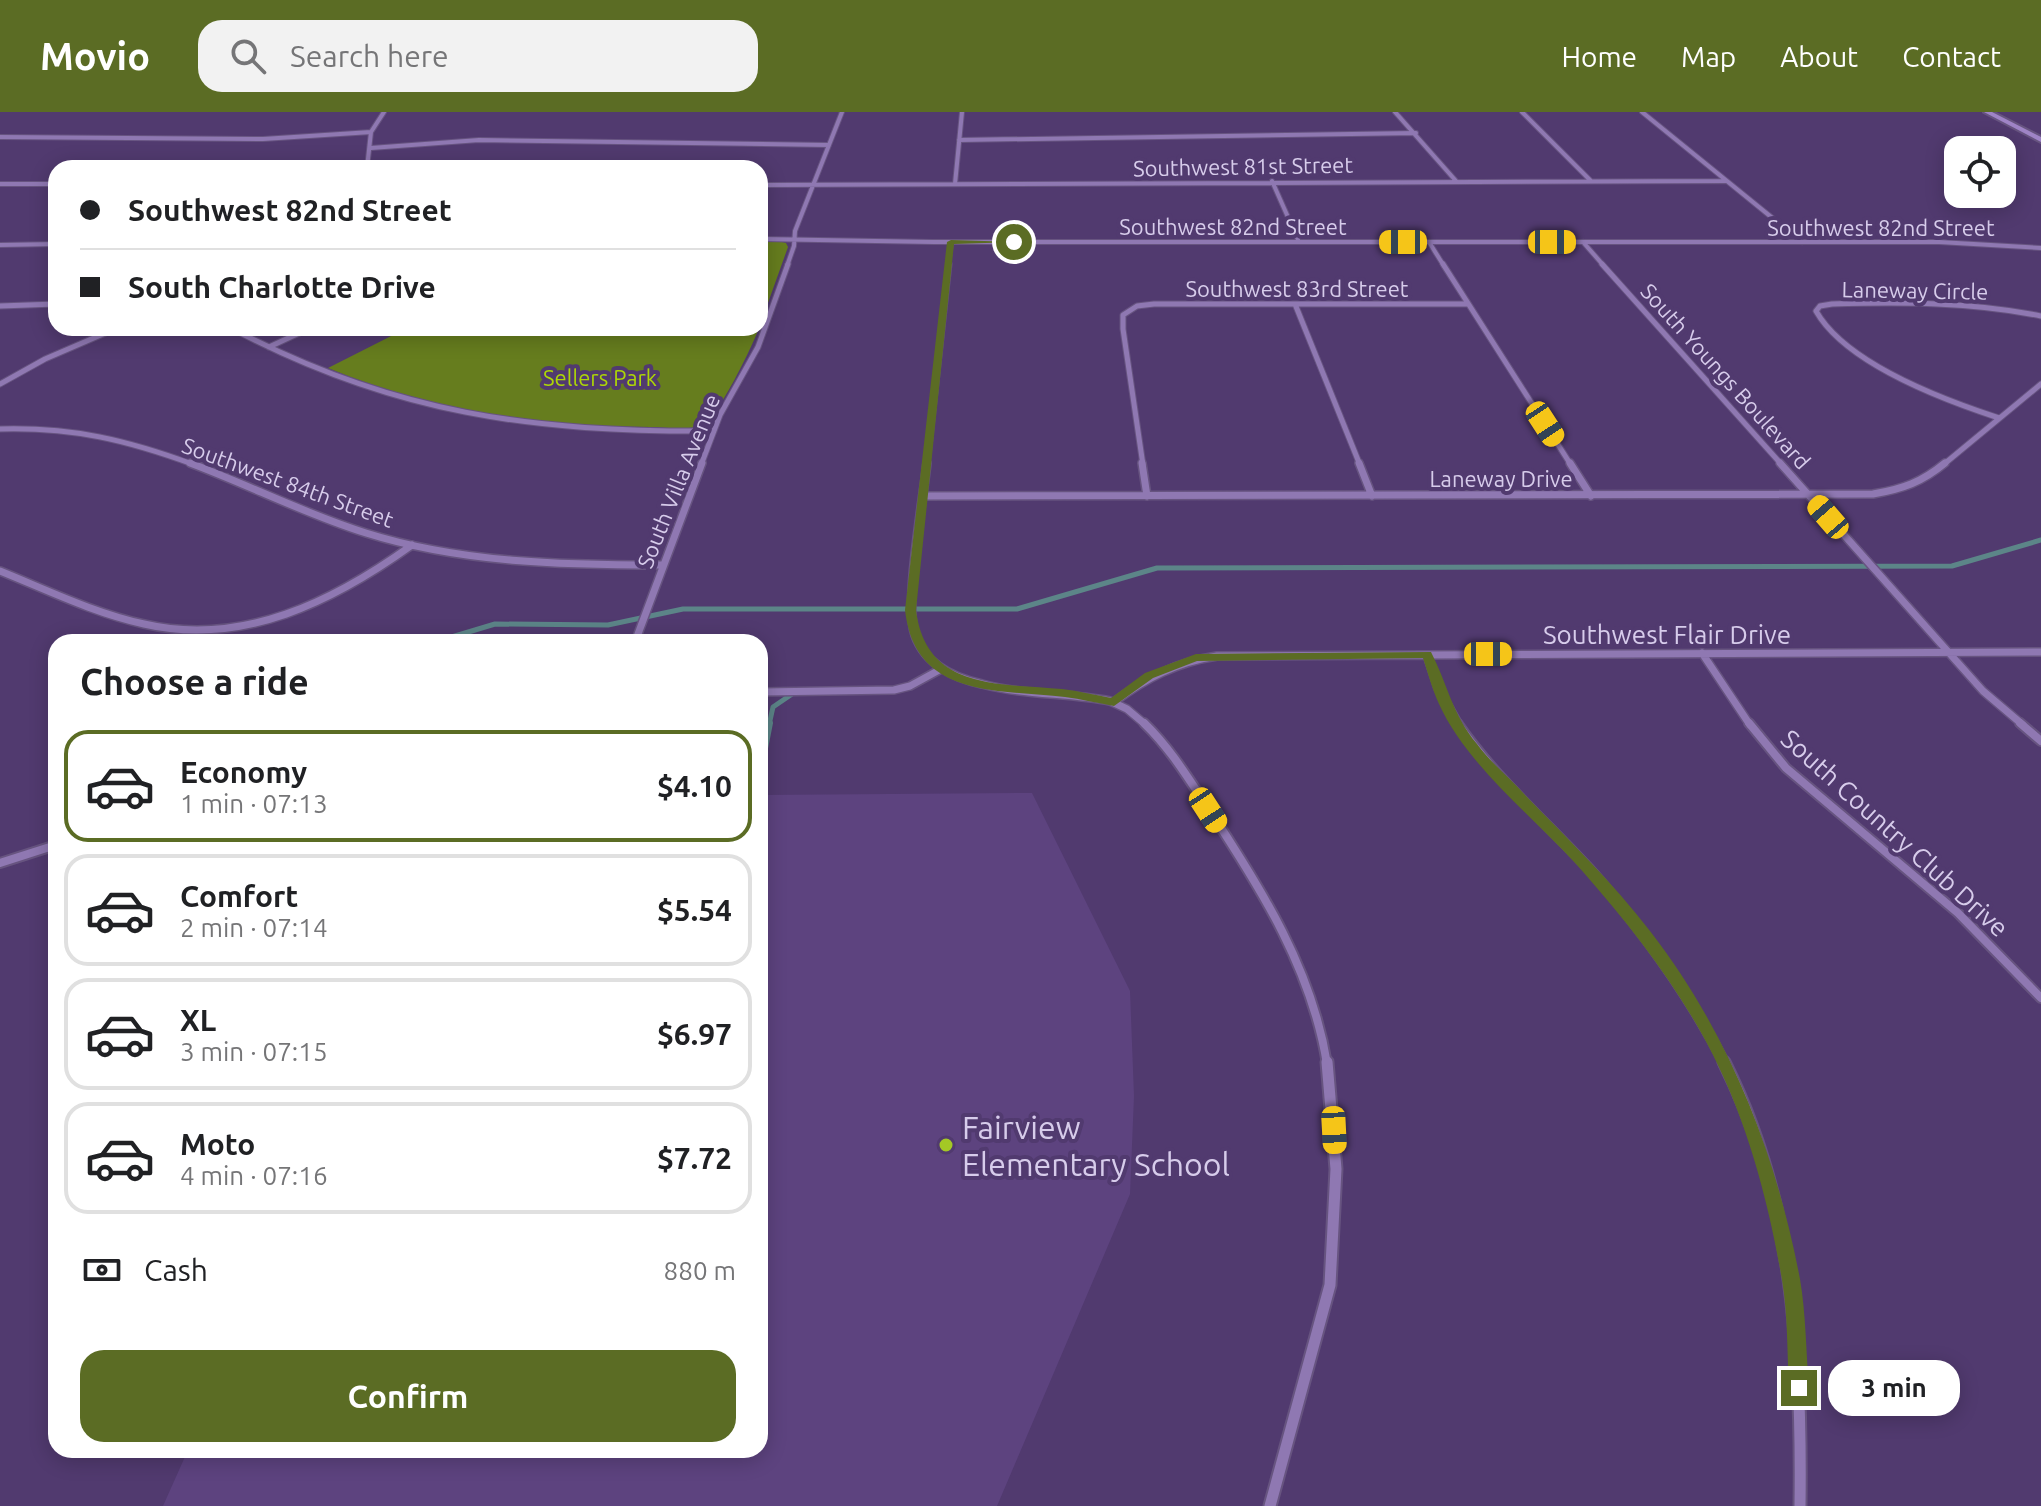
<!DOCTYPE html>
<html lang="en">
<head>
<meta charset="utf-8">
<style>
  body { margin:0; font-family:Ubuntu,sans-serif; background:#f2f2f2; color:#202124; height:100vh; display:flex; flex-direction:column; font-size:30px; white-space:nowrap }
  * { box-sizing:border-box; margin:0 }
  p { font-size:26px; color:#757577 }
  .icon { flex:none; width:44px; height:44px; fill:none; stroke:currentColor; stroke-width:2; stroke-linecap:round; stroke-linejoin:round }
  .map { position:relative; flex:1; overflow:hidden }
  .panel { position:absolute; left:48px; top:522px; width:720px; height:824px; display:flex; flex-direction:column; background:#fff; border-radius:24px; box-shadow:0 4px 20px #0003 }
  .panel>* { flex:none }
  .banner { position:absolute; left:48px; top:48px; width:720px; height:176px; border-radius:24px; box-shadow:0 4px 20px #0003; display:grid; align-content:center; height:176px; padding:0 32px; background:#fff }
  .buttons { position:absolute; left:1944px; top:24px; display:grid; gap:16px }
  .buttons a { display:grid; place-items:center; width:72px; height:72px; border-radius:16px; background:#fff; box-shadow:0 4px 20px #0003; font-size:40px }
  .end { position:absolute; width:36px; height:36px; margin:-18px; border:10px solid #5b6c24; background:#fff; box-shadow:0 0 0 4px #fff }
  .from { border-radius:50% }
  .bubble { position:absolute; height:56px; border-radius:24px; background:#fff; box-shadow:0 4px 20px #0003; font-size:26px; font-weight:700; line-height:56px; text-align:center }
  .car { position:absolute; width:24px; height:48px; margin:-24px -12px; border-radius:10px; box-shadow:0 0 6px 2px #0007; background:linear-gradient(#f5c518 24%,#345 0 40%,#f5c518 0 76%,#345 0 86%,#f5c518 0) }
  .banner b { display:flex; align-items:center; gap:28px; height:76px; font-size:30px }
  .banner b+b { border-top:2px solid #e0e0e0 }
  .banner i { width:20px; height:20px; background:#202124 }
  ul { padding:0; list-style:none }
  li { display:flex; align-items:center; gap:24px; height:112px; margin:0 16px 12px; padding:0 16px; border:4px solid #e0e0e0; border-radius:24px }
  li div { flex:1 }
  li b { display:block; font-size:30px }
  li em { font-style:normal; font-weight:700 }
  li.active { border-color:#5b6c24 }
  li>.icon { width:72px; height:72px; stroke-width:1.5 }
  h2 { padding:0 32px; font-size:36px; line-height:96px }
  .pay { display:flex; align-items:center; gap:20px; height:88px; padding:0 32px; font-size:30px }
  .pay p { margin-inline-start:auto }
  .button { display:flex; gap:16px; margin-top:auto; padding:16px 32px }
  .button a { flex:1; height:92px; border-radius:24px; background:#5b6c24; color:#fff; font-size:32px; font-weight:700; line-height:92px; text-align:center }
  header { display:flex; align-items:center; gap:48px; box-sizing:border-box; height:112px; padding:0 40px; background:#5b6c24; color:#fff }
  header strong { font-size:38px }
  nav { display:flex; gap:44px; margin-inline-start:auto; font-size:28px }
  .search { width:560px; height:72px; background:#f2f2f2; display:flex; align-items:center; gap:20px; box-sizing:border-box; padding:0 28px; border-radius:24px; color:#757577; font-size:30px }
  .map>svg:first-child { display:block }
</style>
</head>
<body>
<header>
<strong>Movio</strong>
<div class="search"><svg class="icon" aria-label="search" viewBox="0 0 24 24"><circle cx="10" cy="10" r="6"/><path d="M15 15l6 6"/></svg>Search here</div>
<nav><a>Home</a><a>Map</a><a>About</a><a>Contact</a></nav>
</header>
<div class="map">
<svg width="2041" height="1394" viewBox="0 0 2041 1394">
  <rect width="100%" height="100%" fill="#513a6f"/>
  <!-- built -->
  <path fill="#5d437f" d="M1032,681L1130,879L1134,984L1130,1082L997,1394H163L188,1338H760V683Z"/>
  <!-- green -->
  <path fill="#667d1e" d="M778,129L786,131L788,135L760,213V130Z
    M407,216H759C752,235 720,301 705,311C692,320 666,315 651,315C541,315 430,298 328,256Z"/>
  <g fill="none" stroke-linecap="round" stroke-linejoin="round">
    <!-- stream-far1 -->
    <path stroke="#5c8588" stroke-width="5" d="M435,530L495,512L608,513L683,497H1017L1157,456L1952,454L2041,428
      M769,613L773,595L795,580"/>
    <!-- stream -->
    <path stroke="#5c8588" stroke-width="6" d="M760,662L770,611"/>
    <!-- minor-far4 casing -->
    <g stroke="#675480" stroke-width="6">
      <path id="minor-far4" d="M1395,0L1456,69
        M1522,0L1591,69
        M1642,0L1802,130
        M0,25L263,27L371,20
        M959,28L1416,21
        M371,36L479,28L829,33
        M367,56L371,20L384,0
        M1272,69L1299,130
        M0,72H56
        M955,72L962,0
        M760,73L1726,69
        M760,127L933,130H1939L2041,136
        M1429,130L1444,154
        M1583,130L1604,154
        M0,133L56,132
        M787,154L794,134L795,119L842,0
        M948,154L951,130"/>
    </g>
    <!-- minor-far3 casing -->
    <g stroke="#675480" stroke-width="7">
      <path id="minor-far3" d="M1443,152L1571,353
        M1602,152L1782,353
        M1295,192L1360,353
        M0,194L56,192
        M231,216C394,302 532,320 714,319
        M269,235L310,216
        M0,272L45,247L117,216
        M1999,306C1944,288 1846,252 1816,199L1820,194L1832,192C1902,190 1972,190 2041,204
        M0,317C73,315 127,328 195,353
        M701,353L720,303L758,235L788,152
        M927,353L949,152
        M1143,353L1123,217V203L1137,194L1154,192H1468
        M1943,353L2041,272"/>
    </g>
    <!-- minor-far2 casing -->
    <g stroke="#675480" stroke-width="10">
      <path id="minor-far2" d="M190,351C249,373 305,402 366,421C461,451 563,453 662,453
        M927,351C923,389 904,491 915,523C925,552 954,566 982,572C1023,583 1068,581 1110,589L1127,597L1146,613
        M1142,351L1147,384
        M1359,351L1372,384
        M1570,351L1591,384
        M1780,351L1983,579L2023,613
        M924,384L1873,382C1903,377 1922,370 1945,351
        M0,459C47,478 94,501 144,512C243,535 334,489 412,433
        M635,530L702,351
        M1702,541L1750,613
        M1427,543L1438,576L1459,613
        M760,580L894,578L910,574L941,557
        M1114,590C1146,566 1177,550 1217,544L2041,540"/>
    </g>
    <!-- minor-far1 casing -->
    <g stroke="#675480" stroke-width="12">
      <path id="minor-far1" d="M1144,611C1171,637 1190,669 1210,699C1262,778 1312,858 1327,952
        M1457,611C1496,667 1547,711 1593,761C1645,821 1689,882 1725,952
        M1749,611L1786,656L1958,801L2041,886
        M2020,611L2041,629
        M0,751L56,733"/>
    </g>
    <!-- minor casing -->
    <g stroke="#675480" stroke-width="15">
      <path id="minor" d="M1724,950C1794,1089 1802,1242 1800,1394
        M1270,1394L1330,1173L1336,1057L1327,950"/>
    </g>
    <!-- secondary casing -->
    <g stroke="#675480" stroke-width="4">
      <path id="secondary" d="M1984,0H1992L2041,25V30Z"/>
    </g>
    <!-- minor-far4 -->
    <use href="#minor-far4" stroke="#8f78b2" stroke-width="4"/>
    <!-- minor-far3 -->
    <use href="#minor-far3" stroke="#8f78b2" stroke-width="5"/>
    <!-- minor-far2 -->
    <use href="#minor-far2" stroke="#8f78b2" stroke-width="7"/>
    <!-- minor-far1 -->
    <use href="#minor-far1" stroke="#8f78b2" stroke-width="8"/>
    <!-- minor -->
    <use href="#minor" stroke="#8f78b2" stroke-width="11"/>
    <!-- secondary -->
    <use href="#secondary" fill="#9f84c6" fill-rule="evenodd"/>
  </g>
  <!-- route -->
  <path fill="#5b6c24" d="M951,128L1017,130L954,132L916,498C926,579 1000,571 1062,577C1079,579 1095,583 1111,586L1145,561L1196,542L1431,540C1448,573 1452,602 1477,632C1491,651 1511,667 1527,685C1569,728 1613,771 1650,819C1729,921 1776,1041 1800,1167C1806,1202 1806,1240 1809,1276L1806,1283L1799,1286L1792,1283L1789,1276C1787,1241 1788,1203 1782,1168C1769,1092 1748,1012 1713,943C1679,876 1633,817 1584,761C1538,708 1468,656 1439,592C1432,577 1428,561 1423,546L1197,549L1153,566L1114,594C1097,591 1081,587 1065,585C998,577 915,587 905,498L947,130Z"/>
  <!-- markers -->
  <circle fill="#a4c825" stroke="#513a6f" stroke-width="3" cx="946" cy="1033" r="8"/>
  <g text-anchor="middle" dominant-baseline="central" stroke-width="8" stroke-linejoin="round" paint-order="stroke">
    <!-- far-street labels -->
    <g font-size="22" fill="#d7cceb" stroke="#513a6f">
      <text transform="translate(1243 54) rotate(-1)">Southwest 81st Street</text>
      <text x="1233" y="114">Southwest 82nd Street</text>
      <text x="1881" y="115">Southwest 82nd Street</text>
      <text x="1297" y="176">Southwest 83rd Street</text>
      <text transform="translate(1915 178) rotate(1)">Laneway Circle</text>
      <text transform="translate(1726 264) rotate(48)">South Youngs Boulevard</text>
      <text x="1501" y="366">Laneway Drive</text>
      <text transform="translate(678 369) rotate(-68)">South Villa Avenue</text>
      <text transform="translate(288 370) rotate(20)">Southwest 84th Street</text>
    </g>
    <!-- far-park labels -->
    <g font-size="22" fill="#add606" stroke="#513a6f">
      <text x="600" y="265">Sellers Park</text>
    </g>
    <!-- street labels -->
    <g font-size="26" fill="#d7cceb" stroke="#513a6f">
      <text x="1667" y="522">Southwest Flair Drive</text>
      <text transform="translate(1895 721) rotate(42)">South Country Club Drive</text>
    </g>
    <!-- near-poi labels -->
    <g font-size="32" fill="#d7cceb" stroke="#513a6f" text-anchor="start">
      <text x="962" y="1015">Fairview<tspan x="962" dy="37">Elementary School</tspan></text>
    </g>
  </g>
</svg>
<div class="buttons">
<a><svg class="icon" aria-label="locate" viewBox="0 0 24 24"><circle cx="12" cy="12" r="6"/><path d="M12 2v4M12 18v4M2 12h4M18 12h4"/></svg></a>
</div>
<i class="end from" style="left:1014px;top:130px"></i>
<i class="end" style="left:1799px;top:1276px"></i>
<div class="bubble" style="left:1828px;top:1248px;width:132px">3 min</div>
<i class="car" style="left:1403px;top:130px;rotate:270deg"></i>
<i class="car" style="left:1552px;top:130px;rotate:90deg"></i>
<i class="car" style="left:1545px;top:312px;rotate:147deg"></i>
<i class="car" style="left:1828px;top:405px;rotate:319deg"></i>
<i class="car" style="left:1488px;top:542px;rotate:90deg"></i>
<i class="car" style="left:1208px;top:698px;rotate:147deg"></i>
<i class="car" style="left:1334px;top:1018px;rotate:177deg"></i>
<div class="banner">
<b><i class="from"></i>Southwest 82nd Street</b>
<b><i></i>South Charlotte Drive</b>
</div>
<section class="panel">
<h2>Choose a ride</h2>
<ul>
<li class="active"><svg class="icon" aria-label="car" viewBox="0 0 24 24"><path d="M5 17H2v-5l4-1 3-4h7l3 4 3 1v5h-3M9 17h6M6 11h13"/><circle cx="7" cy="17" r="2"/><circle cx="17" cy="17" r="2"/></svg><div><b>Economy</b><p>1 min · 07:13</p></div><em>$4.10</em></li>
<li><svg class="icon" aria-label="car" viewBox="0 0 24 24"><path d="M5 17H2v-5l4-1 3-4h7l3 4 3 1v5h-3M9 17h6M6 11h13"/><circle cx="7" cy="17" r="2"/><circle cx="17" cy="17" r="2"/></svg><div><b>Comfort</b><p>2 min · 07:14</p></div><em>$5.54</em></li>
<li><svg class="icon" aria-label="car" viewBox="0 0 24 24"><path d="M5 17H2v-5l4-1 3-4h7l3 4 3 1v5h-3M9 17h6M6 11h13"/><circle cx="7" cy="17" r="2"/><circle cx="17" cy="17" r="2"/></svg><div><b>XL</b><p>3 min · 07:15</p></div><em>$6.97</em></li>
<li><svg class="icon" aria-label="car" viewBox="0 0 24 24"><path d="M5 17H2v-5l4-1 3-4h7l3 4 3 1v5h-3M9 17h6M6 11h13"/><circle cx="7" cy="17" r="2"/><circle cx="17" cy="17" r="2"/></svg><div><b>Moto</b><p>4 min · 07:16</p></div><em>$7.72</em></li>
</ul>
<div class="pay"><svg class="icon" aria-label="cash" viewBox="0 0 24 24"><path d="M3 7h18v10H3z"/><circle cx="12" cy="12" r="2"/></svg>Cash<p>880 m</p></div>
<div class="button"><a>Confirm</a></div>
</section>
</div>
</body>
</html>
